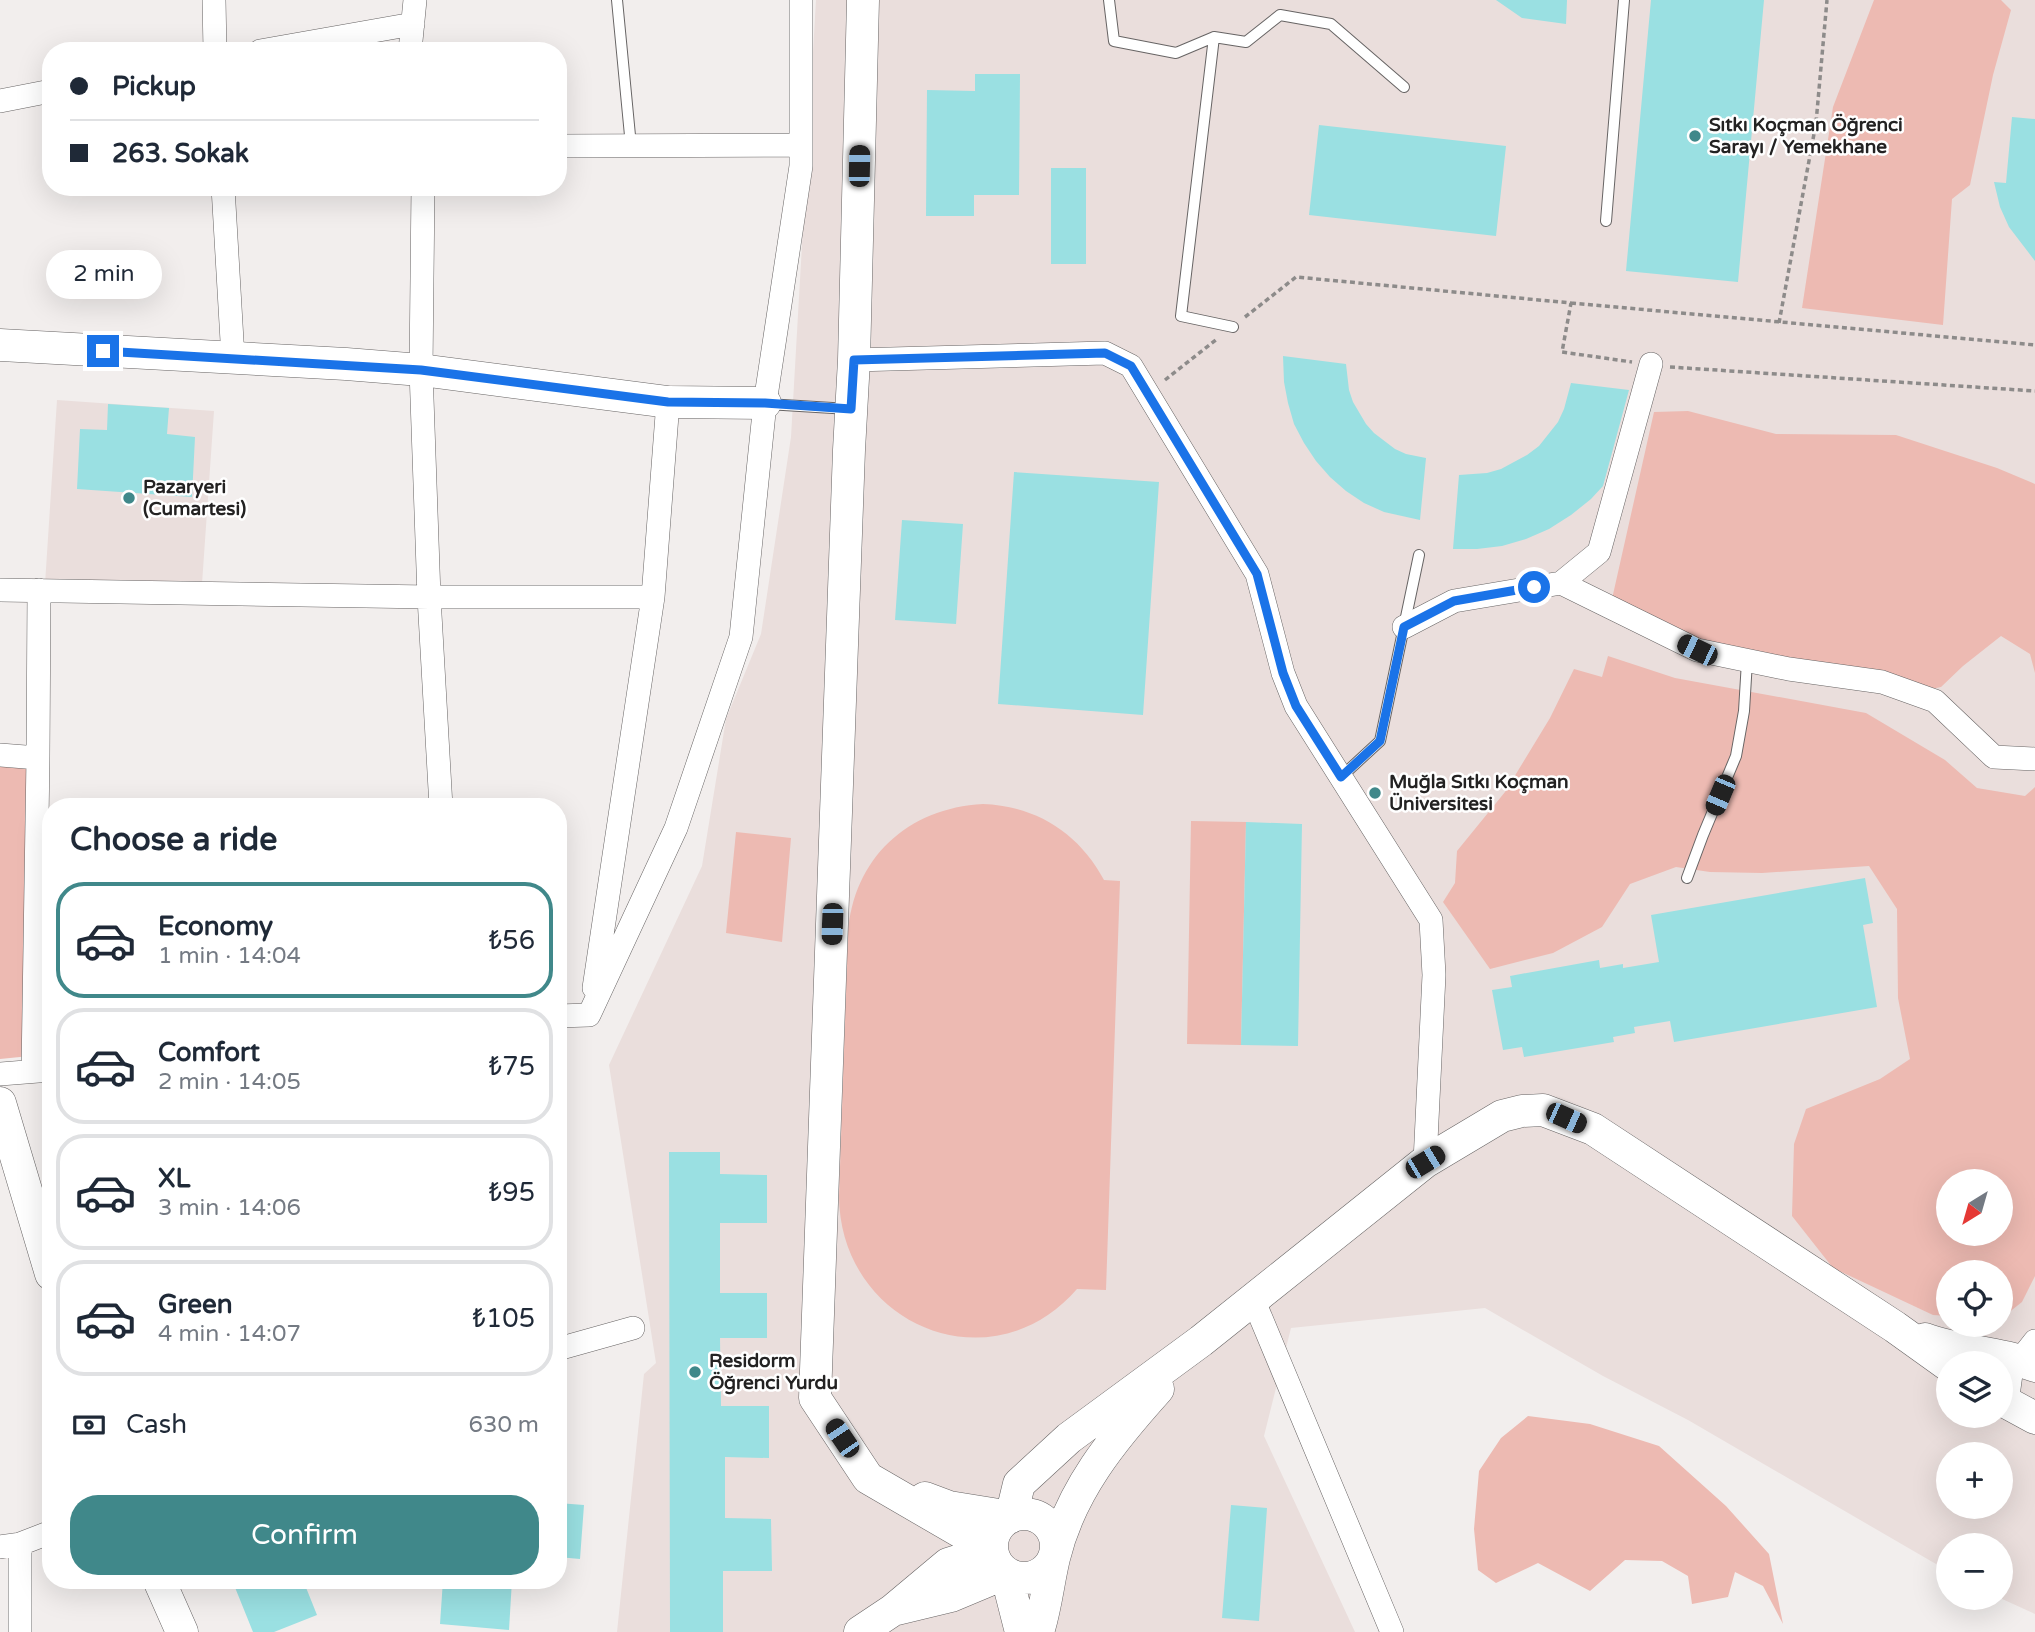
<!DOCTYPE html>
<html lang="en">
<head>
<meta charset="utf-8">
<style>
  body { margin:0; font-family:"Varela Round",sans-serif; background:#f2f2f3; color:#1f2937; height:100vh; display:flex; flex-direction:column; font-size:26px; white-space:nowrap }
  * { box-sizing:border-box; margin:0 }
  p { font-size:23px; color:#747a83 }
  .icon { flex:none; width:38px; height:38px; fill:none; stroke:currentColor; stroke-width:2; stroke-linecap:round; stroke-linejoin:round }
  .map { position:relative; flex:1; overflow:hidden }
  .panel { position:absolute; left:42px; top:798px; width:525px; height:791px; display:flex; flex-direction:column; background:#fff; border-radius:28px; box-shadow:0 7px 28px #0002 }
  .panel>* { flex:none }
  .guide { position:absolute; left:42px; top:42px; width:525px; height:154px; border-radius:28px; box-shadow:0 7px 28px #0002; display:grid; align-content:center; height:154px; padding:0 28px; background:#fff }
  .needle { width:46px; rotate:217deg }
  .tools { position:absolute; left:1936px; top:1169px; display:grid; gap:14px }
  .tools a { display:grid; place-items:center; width:77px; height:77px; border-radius:50%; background:#fff; box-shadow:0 7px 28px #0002; font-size:35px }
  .end { position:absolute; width:32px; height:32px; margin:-16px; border:9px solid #1a73e8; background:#fff; box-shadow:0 0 0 4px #fff }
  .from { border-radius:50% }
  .bubble { position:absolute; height:49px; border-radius:24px; background:#fff; box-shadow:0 7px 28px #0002; font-size:23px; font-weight:600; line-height:49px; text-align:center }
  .car { position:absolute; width:21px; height:42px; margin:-21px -10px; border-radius:9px; box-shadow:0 0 5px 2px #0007; background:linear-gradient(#222 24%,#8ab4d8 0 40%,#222 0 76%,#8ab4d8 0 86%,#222 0) }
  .guide b { display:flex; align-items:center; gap:24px; height:66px; font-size:26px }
  .guide b+b { border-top:2px solid #e0e1e3 }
  .guide i { width:18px; height:18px; background:#1f2937 }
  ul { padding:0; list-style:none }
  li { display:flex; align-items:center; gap:21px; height:116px; margin:0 14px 10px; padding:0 14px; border:4px solid #e0e1e3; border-radius:28px }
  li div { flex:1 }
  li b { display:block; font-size:26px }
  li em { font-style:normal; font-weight:600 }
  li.on { border-color:#40888a }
  li>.icon { width:63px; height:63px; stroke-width:1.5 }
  h2 { padding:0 28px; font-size:32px; line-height:84px }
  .pay { display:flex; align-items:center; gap:18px; height:77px; padding:0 28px; font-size:26px }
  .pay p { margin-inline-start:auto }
  .button { display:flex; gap:14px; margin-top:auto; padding:14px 28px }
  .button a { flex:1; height:80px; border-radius:28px; background:#40888a; color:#fff; font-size:28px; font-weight:600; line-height:80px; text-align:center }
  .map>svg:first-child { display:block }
</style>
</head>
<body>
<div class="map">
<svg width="2035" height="1632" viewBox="0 0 2035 1632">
  <rect width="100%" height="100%" fill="#f2eeed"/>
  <!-- built -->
  <path fill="#eadedc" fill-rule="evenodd" d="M816,0H2035V1614L2000,1598V1545H1948V1571L1688,1420L1603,1376L1485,1308L1291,1328L1264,1436L1355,1632H617L644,1374L656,1363L609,1065L702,866L726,719L761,634L791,437ZM1948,1181H2000V1234H1948ZM1948,1272H2000V1325H1948ZM1948,1363H2000V1416H1948ZM1948,1454H2000V1507H1948Z
    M57,400L214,411L202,584H45Z"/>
  <!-- green -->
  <path fill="#edbab2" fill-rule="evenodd" d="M1874,0H2001L2011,10L1993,75L1970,185L1952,199L1943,325L1802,308L1833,107Z
    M1688,411L1776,434L1896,435L1997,468L2035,484V673L2030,654L2001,636L1963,666L1941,687L1899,696L1733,651L1636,615L1612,599L1654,412Z
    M1608,656L1675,678L1866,713L1945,760L1977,788L2025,796L2035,787V1276L2022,1302L2003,1317L2000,1318V1272H1948V1316L1933,1315L1833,1268L1792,1216L1794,1144L1806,1109L1880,1079L1910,1059L1898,998L1897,909L1869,866L1762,873L1710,872L1676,867L1630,884L1602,927L1553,953L1490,969L1443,902L1455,883L1457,851L1505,792L1550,718L1574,669L1602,677ZM1948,1181H2000V1234H1948Z
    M0,764L29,767L30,1056L0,1059Z
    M983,804C1036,806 1079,833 1104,880L1120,881L1106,1290L1077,1289C991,1388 840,1325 839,1196L848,934C853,858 908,808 983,804Z
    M1191,821L1246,822L1241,1045L1187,1044Z
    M736,832L791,838L782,942L726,933Z
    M1528,1416L1590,1424L1659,1446L1726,1506L1769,1554L1783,1624L1763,1586L1735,1572L1728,1597L1692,1604L1688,1576L1662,1561L1625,1560L1590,1591L1538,1563L1496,1583L1478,1570L1474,1529L1479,1471L1501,1438Z"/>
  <!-- building -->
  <path fill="#9ae0e2" d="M1496,0H1567L1566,24L1522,18Z
    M1651,0H1764L1738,282L1626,271Z
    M975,74H1020L1019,195H974V216H926L927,90L975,91Z
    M2012,117L2035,119V261L2009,227L2000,207L1994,182L2006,183Z
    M1319,125L1506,146L1496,236L1309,215Z
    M1051,168H1086V264H1051Z
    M1283,356L1346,364L1349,390L1353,402L1366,424L1374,433L1395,449L1406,454L1426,458L1420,520L1384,512L1364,503L1346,491L1330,477L1316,461L1304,443L1294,424L1288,403L1284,382Z
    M1571,383L1629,390L1603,486L1591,499L1571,515L1549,529L1526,539L1502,546L1477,549H1453L1459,475L1487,473L1501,469L1527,455L1539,446L1558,422L1564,409Z
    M108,404L169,408L167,434L195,437L192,497L77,489L80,429L107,430Z
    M1014,472L1159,482L1143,715L998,704Z
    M902,520L963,524L956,624L895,620Z
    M1246,822L1302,824L1298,1046L1241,1045Z
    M1865,878L1873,923L1863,925L1877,1007L1674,1042L1670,1021L1634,1027L1635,1033L1613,1037L1614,1042L1524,1057L1522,1047L1503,1050L1492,990L1512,987L1510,976L1599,960L1600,968L1623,964V968L1659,962L1651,915Z
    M669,1152H720V1174L767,1175V1223H720V1293H767V1338H720L721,1406H769V1458L725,1457V1518L771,1519L772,1571H723V1632H670Z
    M558,1503L584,1505L580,1559L558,1557Z
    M1231,1505L1267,1508L1259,1621L1222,1618Z
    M232,1580H303L317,1615L274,1632H253Z
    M443,1580H512L509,1630L440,1624Z"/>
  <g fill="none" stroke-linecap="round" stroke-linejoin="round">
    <!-- lane casing -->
    <g stroke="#676464" stroke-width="12">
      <path id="lane" d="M617,0L631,146
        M1109,0L1114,41L1176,53L1214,37
        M1606,221L1624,0
        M1233,327L1181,316L1214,37L1246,42L1280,15L1331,24L1404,87
        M767,404L849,409
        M1341,777L1380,741L1419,555
        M1687,878L1703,835L1736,756L1744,711L1747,661"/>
    </g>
    <!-- street casing -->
    <g stroke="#676464" stroke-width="24">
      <path id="street" d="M214,0L215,51
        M260,51L413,24
        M410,51L415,0
        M0,101L51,91
        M558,146L801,145
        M223,187L233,358
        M423,187L421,370L429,597L441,807
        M854,360L1105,353L1131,366L1257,574L1283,673L1296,706L1431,920L1434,975L1425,1162
        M1561,583L1697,650L1789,669L1882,682L1935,701L1994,757L2035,759
        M0,590L429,597H653L668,402
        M1404,627L1454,601L1561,583L1599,552L1651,364
        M0,755L38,758L33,1071
        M38,758L39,590
        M594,988L653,597
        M558,1016L589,1015L676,828L741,637L765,403L801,166V0
        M0,1074L51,1070
        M1253,1299L1392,1632
        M558,1349L633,1328
        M2007,1403L2011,1374L2020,1360L2035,1341
        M0,1547L20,1544L51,1532
        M20,1632V1544"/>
    </g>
    <!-- secondary casing -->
    <g stroke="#676464" stroke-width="33">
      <path id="secondary" d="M863,0L854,360L849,450L815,1398L868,1478L992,1550
        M0,345L346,364L421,370L668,402L765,403
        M0,1103L51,1274
        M1925,1339C1961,1352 2000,1352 2035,1366
        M2000,1399L2035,1418
        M925,1498L949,1507L1011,1517L1019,1484L1069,1438L1201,1341L1425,1162L1502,1116L1522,1111L1543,1110L1593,1129L1895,1327L1948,1365
        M992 1546a32 32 0 1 1 64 0a32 32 0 1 1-64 0Z
        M159,1580L182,1632
        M893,1610L951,1596L1006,1573L1021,1632
        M860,1632L893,1610L948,1564L992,1550
        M1038,1632C1046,1607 1048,1583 1054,1558C1070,1491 1113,1439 1158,1389"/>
    </g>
    <!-- path -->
    <path stroke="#8d8b8a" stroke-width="3.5" stroke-dasharray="5 3.5" stroke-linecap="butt" d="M1571,303L2035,345
      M1245,317L1296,277L1571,303L1562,352L1632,362
      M1779,323L1816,123L1827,0
      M1670,367L2035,391
      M1165,380L1217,339"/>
    <!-- lane -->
    <use href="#lane" stroke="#fff" stroke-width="10"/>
    <!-- street -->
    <use href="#street" stroke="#fff" stroke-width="23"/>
    <!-- secondary -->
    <use href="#secondary" stroke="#fff" stroke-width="32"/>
  </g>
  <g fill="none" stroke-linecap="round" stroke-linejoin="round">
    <!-- route -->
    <path stroke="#1a73e8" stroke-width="9" d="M103,351L421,370L668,402L765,403L851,409L854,360L1105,353L1131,366L1257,574L1283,673L1296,706L1341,777L1380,741L1404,627L1454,601L1534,587"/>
  </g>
  <!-- markers -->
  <g fill="#40888a" stroke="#fff" stroke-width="2.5">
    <circle cx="1695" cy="136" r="7"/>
    <circle cx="129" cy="498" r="7"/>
    <circle cx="1375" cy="793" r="7"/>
    <circle cx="695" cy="1372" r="7"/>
  </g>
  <g text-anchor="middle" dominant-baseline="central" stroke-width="5" stroke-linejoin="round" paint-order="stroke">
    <!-- poi labels -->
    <g font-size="19" font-weight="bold" fill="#232222" stroke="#fff" text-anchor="start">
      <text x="1709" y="125">Sıtkı Koçman Öğrenci<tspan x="1709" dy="22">Sarayı / Yemekhane</tspan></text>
      <text x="143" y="487">Pazaryeri<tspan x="143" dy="22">(Cumartesi)</tspan></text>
      <text x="1389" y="782">Muğla Sıtkı Koçman<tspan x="1389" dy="22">Üniversitesi</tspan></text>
      <text x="709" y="1361">Residorm<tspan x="709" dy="22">Öğrenci Yurdu</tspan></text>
    </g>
  </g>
</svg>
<div class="tools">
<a><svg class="needle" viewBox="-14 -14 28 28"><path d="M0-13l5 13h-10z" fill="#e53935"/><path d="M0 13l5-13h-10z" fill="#747a83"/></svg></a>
<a><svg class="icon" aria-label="locate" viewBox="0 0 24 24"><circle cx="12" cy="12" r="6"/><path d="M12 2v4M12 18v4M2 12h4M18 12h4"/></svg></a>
<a><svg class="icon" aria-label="layers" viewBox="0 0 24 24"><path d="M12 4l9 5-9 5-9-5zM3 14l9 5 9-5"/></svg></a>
<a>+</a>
<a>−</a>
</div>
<i class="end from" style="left:1534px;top:587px"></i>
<i class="end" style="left:103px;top:351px"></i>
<div class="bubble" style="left:46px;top:250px;width:116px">2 min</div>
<i class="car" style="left:859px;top:166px;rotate:1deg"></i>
<i class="car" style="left:1697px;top:650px;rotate:296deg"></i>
<i class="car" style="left:1720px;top:795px;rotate:203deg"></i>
<i class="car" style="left:832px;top:924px;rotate:182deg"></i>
<i class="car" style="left:1566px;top:1118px;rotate:114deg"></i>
<i class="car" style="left:1425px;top:1162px;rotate:59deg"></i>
<i class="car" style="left:842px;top:1438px;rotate:326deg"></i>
<div class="guide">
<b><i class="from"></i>Pickup</b>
<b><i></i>263. Sokak</b>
</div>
<section class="panel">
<h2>Choose a ride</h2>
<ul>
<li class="on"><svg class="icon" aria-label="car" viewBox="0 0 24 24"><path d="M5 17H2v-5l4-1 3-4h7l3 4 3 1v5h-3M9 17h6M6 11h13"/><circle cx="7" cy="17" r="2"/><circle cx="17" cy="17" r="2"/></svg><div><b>Economy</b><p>1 min · 14:04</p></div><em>₺56</em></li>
<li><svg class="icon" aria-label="car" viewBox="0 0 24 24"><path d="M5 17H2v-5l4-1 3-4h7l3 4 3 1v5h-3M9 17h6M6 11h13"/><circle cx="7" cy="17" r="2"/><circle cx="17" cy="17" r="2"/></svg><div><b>Comfort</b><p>2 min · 14:05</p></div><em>₺75</em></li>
<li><svg class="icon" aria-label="car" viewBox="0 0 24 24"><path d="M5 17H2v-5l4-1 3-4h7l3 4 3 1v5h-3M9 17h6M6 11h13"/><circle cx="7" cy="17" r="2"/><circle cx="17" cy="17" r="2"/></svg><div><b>XL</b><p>3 min · 14:06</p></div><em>₺95</em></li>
<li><svg class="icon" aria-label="car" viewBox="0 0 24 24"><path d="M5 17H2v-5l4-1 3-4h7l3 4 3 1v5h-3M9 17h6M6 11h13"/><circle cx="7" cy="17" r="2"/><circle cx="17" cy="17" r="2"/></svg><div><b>Green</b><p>4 min · 14:07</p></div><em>₺105</em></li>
</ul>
<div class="pay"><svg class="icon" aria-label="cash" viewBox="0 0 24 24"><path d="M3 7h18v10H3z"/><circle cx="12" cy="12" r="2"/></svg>Cash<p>630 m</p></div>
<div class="button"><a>Confirm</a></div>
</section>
</div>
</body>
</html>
